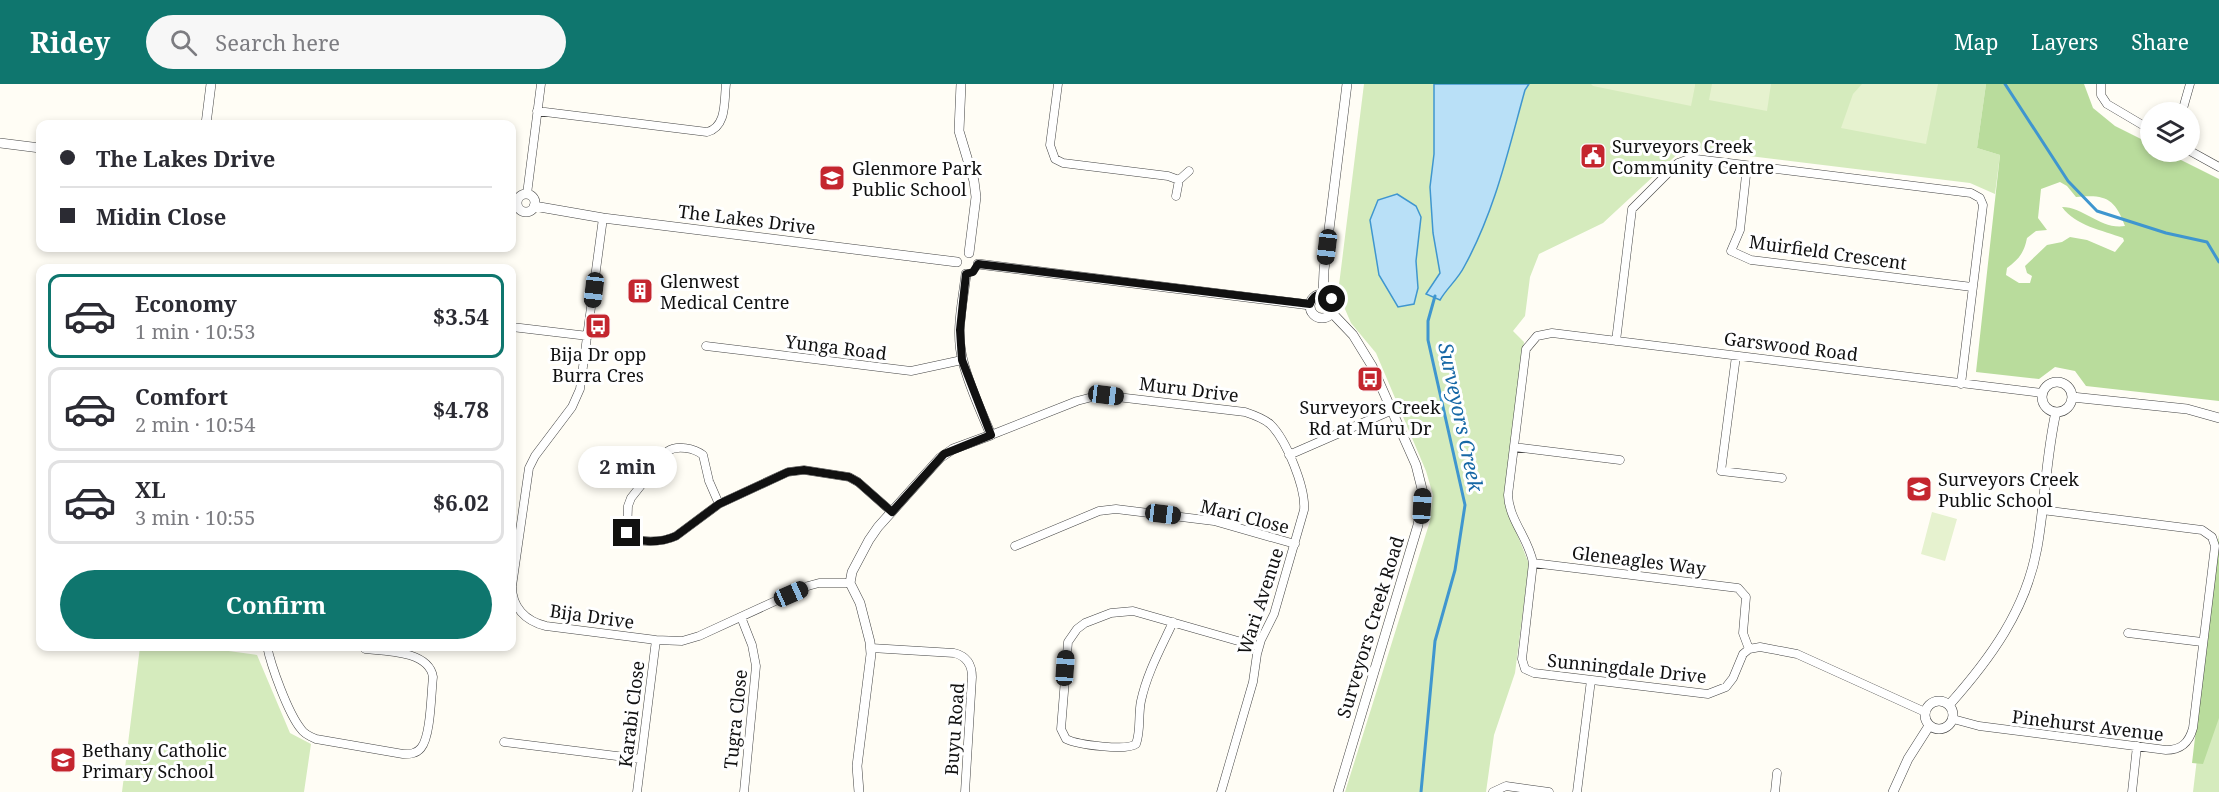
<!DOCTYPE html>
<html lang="en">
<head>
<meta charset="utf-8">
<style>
  body { margin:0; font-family:"Noto Serif",serif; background:#f7f7f7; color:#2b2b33; height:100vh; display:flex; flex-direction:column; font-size:22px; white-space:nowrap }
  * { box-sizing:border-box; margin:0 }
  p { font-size:20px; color:#7c7c81 }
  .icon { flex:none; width:33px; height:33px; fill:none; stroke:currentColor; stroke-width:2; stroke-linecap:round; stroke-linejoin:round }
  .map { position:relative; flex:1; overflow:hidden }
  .drawer { position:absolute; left:36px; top:180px; width:480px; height:387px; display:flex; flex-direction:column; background:#fff; border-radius:12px; box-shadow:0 3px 9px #0003 }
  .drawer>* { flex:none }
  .guide { position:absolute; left:36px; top:36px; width:480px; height:132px; border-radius:12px; box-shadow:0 3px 9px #0003; display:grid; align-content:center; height:132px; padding:0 24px; background:#fff }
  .buttons { position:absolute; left:2140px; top:18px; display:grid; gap:12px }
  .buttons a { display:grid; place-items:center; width:60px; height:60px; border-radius:50%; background:#fff; box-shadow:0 3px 9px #0003; font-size:30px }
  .end { position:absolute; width:27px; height:27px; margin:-14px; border:8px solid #111; background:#fff; box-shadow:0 0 0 3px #fff }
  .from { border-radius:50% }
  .bubble { position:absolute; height:42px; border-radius:21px; background:#fff; box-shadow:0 3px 9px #0003; font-size:20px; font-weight:700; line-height:42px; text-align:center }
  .car { position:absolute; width:18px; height:36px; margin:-18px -9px; border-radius:8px; box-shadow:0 0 4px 2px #0007; background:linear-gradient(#222 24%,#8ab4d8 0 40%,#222 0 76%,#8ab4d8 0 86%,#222 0) }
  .guide b { display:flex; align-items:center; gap:21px; height:57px; font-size:22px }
  .guide b+b { border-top:2px solid #e1e1e2 }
  .guide i { width:15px; height:15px; background:#2b2b33 }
  ul { padding:10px 0 0; list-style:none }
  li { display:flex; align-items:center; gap:18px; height:84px; margin:0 12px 9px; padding:0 12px; border:3px solid #e1e1e2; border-radius:12px }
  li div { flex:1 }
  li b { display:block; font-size:22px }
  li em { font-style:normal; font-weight:700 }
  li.on { border-color:#0f766e }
  li>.icon { width:54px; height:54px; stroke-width:1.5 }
  .cta { display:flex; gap:12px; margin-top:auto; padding:12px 24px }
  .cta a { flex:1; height:69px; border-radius:36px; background:#0f766e; color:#fff; font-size:24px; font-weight:700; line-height:69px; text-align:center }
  header { display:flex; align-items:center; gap:36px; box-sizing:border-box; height:84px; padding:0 30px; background:#0f766e; color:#fff }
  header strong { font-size:28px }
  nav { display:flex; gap:33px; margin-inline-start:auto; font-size:21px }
  .search { width:420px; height:54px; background:#f7f7f7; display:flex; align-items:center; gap:15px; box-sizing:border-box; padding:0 21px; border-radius:33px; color:#7c7c81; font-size:22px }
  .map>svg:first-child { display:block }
</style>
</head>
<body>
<header>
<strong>Ridey</strong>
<div class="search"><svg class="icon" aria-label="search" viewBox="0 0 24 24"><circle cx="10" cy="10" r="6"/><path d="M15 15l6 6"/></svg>Search here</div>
<nav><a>Map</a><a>Layers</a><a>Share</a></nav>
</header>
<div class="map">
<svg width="2219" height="708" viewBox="0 0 2219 708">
  <rect width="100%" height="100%" fill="#fffdf5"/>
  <!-- green -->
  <path fill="#d5ebbd" d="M1364,0H1986L1977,64L2000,71L1995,110L1970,99L1684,64L1603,139L1539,170L1530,193L1525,232L1513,247L1524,258L1504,412L1505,420L1529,480L1515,589L1494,651L1486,708H1345L1430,437L1433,411L1426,387L1376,269L1351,239L1338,209Z
    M2219,492V708H2193Z
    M140,563H210L214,565L257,571L290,649L311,660L304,708H122Z"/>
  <!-- forest -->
  <path fill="#b9dc9c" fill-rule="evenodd" d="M1986,0H2084L2093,24L2115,42L2151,60V68H2165L2219,95V317L2086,302L2075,287L2055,283L2039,295L1976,288L2000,71L1977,64ZM2060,98L2067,102L2076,113C2105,110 2115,114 2125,142C2101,146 2084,123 2062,123C2076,142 2102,146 2123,154L2124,157L2115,168L2087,156L2070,153L2062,158L2047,161L2025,182L2027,189L2032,192L2030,199H2019L2006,191L2007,184C2019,175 2024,169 2027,154L2036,147L2047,146L2038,134L2041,105Z
    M2219,451V634L2203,680L2192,679Z"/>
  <!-- pitch -->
  <path fill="#e6f2cf" d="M1591,0H1695V2L1691,22L1593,2Z
    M1712,0H1771L1767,27L1709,16Z
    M1862,0H1938L1926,60L1841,44L1853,10Z
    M1932,428L1957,435L1945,477L1921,470Z"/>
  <!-- water -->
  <path fill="#b9e0f7" stroke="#3f96cf" stroke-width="1.5" d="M1434,0H1529L1525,6C1508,67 1495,127 1464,183C1458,195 1447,204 1440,216L1426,210L1440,189L1433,149L1430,103L1434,70Z
    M1397,110L1416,122L1421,133L1416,177L1418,204L1414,220L1398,223L1379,191L1370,136L1378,116Z"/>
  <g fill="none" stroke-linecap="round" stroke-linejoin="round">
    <!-- stream -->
    <path stroke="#3f96cf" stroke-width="3" d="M2005,0L2068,97L2097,127L2166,149L2207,158L2219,178
      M1421,708L1435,557L1455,486L1465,421L1428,256V237L1435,212"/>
    <!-- minor casing -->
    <g stroke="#444" stroke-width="9">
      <path id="minor" d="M1058,0L1050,61L1055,75L1063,79L1168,92L1179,96
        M2101,0V11L2107,20L2151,46
        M537,27L707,48C727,43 724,17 726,0
        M2182,28L2190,0
        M2190,67L2219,83
        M1747,82L1740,146L1731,167L1751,176L1972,203
        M527,110L541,0
        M1176,112L1179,96L1189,87
        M603,134L580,305L572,323L535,372L529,384L512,502C512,523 525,537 546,542L656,556L682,557L699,552L808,502L819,499H850
        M512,243L588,252
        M1616,257L1632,125L1678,79L1689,75H1696L1971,109L1980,114L1983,121L1961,300
        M706,262L911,287L962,276
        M1736,272L1721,387L1782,394
        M991,351L1077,317L1100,311L1245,328C1254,331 1263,334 1270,340C1286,355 1306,404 1304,426L1274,530L1261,556L1257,570L1253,598L1221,708
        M1514,363L1620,376
        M1289,371L1390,327
        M719,420L709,397L703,371C694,364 677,361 668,367L631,414L628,422L627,449C637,461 663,458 676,452L719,420L788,388L804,386L849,393L858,398L892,428
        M1015,462L1099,427L1116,425L1214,437L1295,460
        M1533,479L1738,504L1746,513L1743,549L1749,565
        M741,533L752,561L756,582L744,708
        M1173,538C1161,564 1147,589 1141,617C1138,631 1141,647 1136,660C1127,667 1078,661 1066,655L1061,645L1068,558L1077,545L1085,539L1111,529L1133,527L1259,563
        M2128,549L2202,558
        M267,562C271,582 288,629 301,645C304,650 311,653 316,655L403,670C410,670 416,670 421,664C431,652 431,609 433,593C429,567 386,567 365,565
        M871,564L954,569C966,572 972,580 972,593L965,708
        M1925,628L1797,570L1760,563L1749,565L1743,570L1733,594L1726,603L1708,610L1534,589L1525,585L1522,575L1533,479C1529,455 1509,436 1508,411L1526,265L1537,252L1552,249L2042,309
        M1953,635L1979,642L2166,666C2181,666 2189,659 2193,644L2215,462L2212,453L2202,446L2042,426
        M504,658L641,675
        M637,708L656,556
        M1493,708L1506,702L1549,708
        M1577,708L1591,596
        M1775,708L1777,689
        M2132,708L2137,662"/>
    </g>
    <!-- tertiary casing -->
    <g stroke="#444" stroke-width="10">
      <path id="tertiary" d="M961,0L959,47L974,97L976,113L969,169
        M206,40L211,0
        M0,59L40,64
        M517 119a9 9 0 1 1 18 0a9 9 0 1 1-18 0Z
        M534,122L603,134L957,178
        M978,180L1310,221
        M1323,210L1324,186L1347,0
        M1310 222a12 12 0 1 1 24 0a12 12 0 1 1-24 0Z
        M1332,229L1353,251L1372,282L1416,381L1423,409L1418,441L1338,708
        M2042 313a15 15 0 1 1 30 0a15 15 0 1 1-30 0Z
        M2072,313L2187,325L2219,334
        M1925 631a14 14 0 1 1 28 0a14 14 0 1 1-28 0Z
        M1949,621C1990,575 2026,526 2037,464C2045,419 2046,372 2056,328
        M859,708L857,682L871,570L870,558L860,519L850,499L852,488L869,456L878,443L940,374L953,365L991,351C981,327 969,302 963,277C955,249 963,218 966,190
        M1893,708L1908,675L1929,642"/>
    </g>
    <!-- minor -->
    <use href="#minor" stroke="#fff" stroke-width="8"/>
    <!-- tertiary -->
    <use href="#tertiary" stroke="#fff" stroke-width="9"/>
  </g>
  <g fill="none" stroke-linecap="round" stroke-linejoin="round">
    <!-- route -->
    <path stroke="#111" stroke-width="8" d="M627,449C637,461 663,458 676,452L719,420L788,388L804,386L849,393L858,398L892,428L944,370L991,351L962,276L960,246L966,190L973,188L978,180L1310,220C1314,209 1324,207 1332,215"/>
  </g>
  <!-- icons -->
  <defs>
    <g id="civic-square" transform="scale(1.35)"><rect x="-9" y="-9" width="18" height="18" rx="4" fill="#c4262e" stroke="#fff"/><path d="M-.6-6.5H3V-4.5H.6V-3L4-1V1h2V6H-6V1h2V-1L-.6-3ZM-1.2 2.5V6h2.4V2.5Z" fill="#fff"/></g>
    <g id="school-square" transform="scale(1.35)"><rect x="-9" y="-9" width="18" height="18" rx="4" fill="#c4262e" stroke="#fff"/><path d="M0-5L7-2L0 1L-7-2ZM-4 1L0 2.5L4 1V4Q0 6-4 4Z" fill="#fff"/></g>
    <g id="building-square" transform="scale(1.35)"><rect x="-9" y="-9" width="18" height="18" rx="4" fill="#c4262e" stroke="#fff"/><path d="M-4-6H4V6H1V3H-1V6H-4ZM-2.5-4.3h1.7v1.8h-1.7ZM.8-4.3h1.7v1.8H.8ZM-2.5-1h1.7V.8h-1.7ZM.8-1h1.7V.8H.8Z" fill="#fff"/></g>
    <g id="bus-square" transform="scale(1.35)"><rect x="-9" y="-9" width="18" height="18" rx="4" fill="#c4262e" stroke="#fff"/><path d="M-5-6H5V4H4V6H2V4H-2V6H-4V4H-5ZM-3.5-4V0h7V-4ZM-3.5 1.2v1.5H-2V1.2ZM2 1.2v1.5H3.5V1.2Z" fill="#fff"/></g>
  </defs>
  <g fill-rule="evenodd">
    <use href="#civic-square" x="1593" y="72"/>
    <use href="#school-square" x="832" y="94"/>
    <use href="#building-square" x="640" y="207"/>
    <use href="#bus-square" x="598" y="242"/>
    <use href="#bus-square" x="1370" y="295"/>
    <use href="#school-square" x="1919" y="405"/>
    <use href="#school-square" x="63" y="676"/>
  </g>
  <g text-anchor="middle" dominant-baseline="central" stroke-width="6" stroke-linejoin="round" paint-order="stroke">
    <!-- poi labels -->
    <g font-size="18" fill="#111" stroke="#fff" text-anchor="start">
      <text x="1612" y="62">Surveyors Creek<tspan x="1612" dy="21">Community Centre</tspan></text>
      <text x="852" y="84">Glenmore Park<tspan x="852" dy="21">Public School</tspan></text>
      <text x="660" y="197">Glenwest<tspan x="660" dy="21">Medical Centre</tspan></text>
      <text x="598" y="270" text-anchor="middle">Bija Dr opp<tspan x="598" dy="21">Burra Cres</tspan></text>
      <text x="1370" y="323" text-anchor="middle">Surveyors Creek<tspan x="1370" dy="21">Rd at Muru Dr</tspan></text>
      <text x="1938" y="395">Surveyors Creek<tspan x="1938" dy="21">Public School</tspan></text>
      <text x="82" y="666">Bethany Catholic<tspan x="82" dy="21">Primary School</tspan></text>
    </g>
    <!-- street labels -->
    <g font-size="18" fill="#111" stroke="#fff">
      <text transform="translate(747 135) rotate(7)">The Lakes Drive</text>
      <text transform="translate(1828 168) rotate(8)">Muirfield Crescent</text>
      <text transform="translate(1791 262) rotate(7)">Garswood Road</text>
      <text transform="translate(836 263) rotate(7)">Yunga Road</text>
      <text transform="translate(1189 305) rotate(7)">Muru Drive</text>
      <text transform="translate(1245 432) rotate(14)">Mari Close</text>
      <text transform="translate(1639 476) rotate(7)">Gleneagles Way</text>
      <text transform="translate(1260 517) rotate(-72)">Wari Avenue</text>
      <text transform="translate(592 532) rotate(8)">Bija Drive</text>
      <text transform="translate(1370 543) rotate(-73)">Surveyors Creek Road</text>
      <text transform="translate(1627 584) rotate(6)">Sunningdale Drive</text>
      <text transform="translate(631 630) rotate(-83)">Karabi Close</text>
      <text transform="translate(735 635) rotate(-84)">Tugra Close</text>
      <text transform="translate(2088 641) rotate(7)">Pinehurst Avenue</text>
      <text transform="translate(954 645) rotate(-86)">Buyu Road</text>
    </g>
    <!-- water labels -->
    <g font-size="20" font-style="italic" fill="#1768a6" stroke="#fff">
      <text transform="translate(1461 333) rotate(78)">Surveyors Creek</text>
    </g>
  </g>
</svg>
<div class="buttons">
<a><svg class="icon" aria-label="layers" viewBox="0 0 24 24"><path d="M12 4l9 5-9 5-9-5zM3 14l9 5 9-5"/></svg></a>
</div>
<i class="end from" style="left:1332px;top:215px"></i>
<i class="end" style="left:627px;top:449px"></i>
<div class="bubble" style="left:578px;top:362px;width:99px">2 min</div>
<i class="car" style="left:1327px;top:163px;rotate:187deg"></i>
<i class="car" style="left:594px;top:206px;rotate:187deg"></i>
<i class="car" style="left:1106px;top:311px;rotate:97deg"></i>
<i class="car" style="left:1422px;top:422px;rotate:3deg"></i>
<i class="car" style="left:1163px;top:430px;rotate:97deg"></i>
<i class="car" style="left:791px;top:510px;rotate:66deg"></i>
<i class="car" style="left:1065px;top:584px;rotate:4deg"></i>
<div class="guide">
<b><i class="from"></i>The Lakes Drive</b>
<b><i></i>Midin Close</b>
</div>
<section class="drawer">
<ul>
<li class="on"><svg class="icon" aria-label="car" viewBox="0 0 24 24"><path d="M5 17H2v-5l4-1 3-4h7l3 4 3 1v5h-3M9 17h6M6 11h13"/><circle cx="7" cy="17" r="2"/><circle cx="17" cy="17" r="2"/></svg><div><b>Economy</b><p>1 min · 10:53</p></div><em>$3.54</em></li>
<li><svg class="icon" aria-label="car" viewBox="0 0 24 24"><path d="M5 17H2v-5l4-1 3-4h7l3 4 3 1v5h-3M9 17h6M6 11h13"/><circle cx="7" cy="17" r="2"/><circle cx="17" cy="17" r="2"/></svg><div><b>Comfort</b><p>2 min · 10:54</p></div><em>$4.78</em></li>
<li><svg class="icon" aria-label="car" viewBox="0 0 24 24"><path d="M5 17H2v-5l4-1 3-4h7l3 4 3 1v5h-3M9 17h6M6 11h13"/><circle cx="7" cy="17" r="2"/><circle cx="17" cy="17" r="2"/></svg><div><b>XL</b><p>3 min · 10:55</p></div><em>$6.02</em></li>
</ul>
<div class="cta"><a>Confirm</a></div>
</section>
</div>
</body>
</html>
